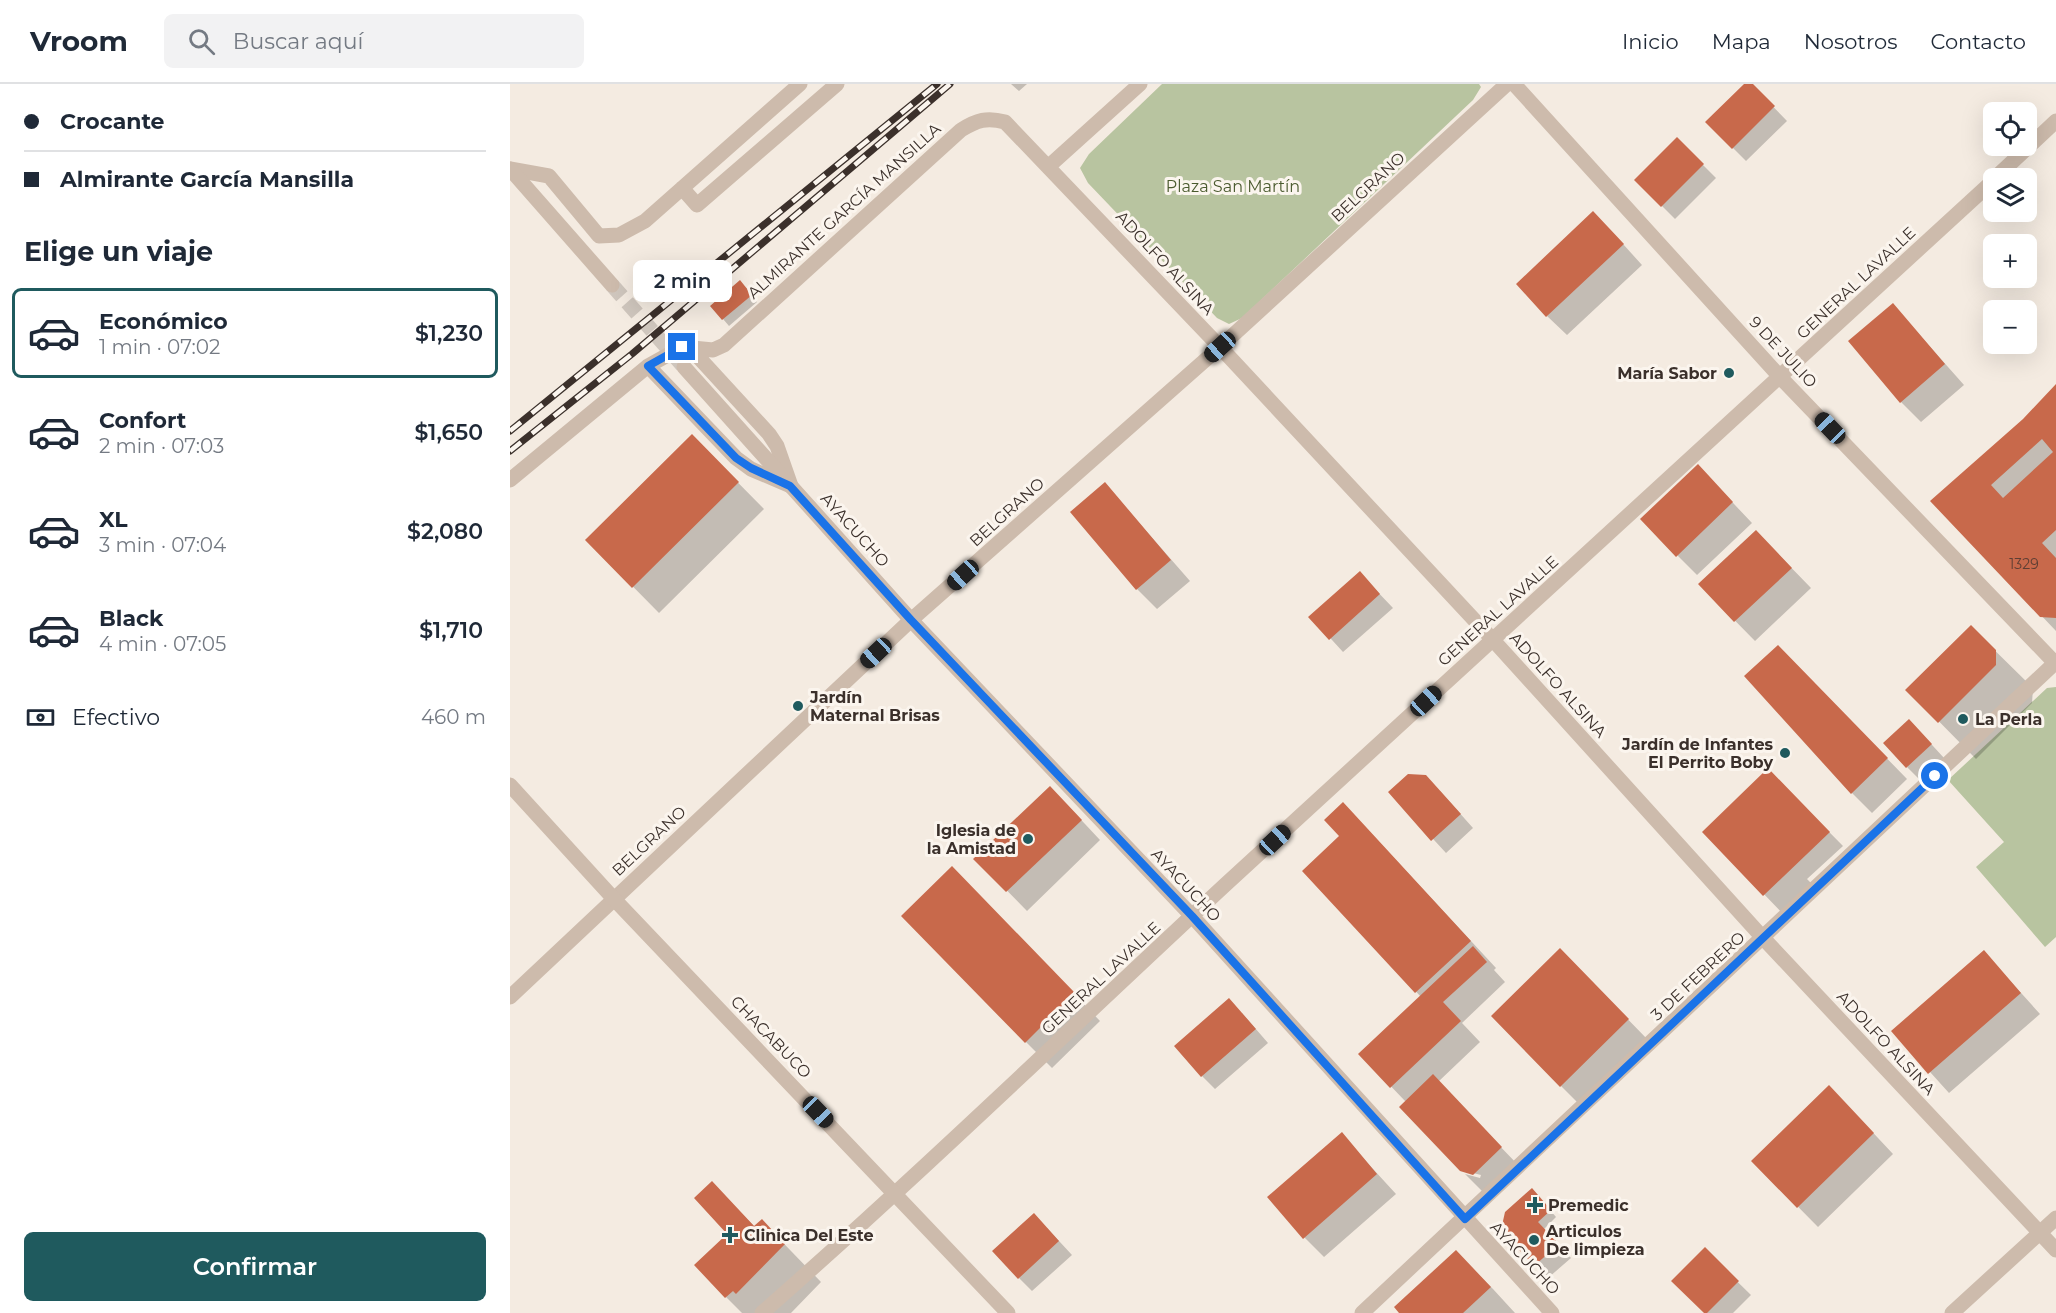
<!DOCTYPE html>
<html lang="es">
<head>
<meta charset="utf-8">
<style>
  body { margin:0; font-family:Montserrat,sans-serif; background:#f2f2f3; color:#1f2937; height:100vh; display:flex; flex-direction:column; font-size:22px; white-space:nowrap }
  * { box-sizing:border-box; margin:0 }
  p { font-size:20px; color:#747a83 }
  .icon { flex:none; width:33px; height:33px; fill:none; stroke:currentColor; stroke-width:2; stroke-linecap:round; stroke-linejoin:round }
  .map { position:relative; flex:1; overflow:hidden }
  .side { display:flex; flex-direction:column; background:#fff; width:510px }
  .side>* { flex:none }
  .top-card { display:grid; align-content:center; height:132px; padding:0 24px; background:#fff }
  .tools { position:absolute; left:1473px; top:18px; display:grid; gap:12px }
  .tools a { display:grid; place-items:center; width:54px; height:54px; border-radius:9px; background:#fff; box-shadow:0 6px 24px #0002; font-size:30px }
  .end { position:absolute; width:27px; height:27px; margin:-14px; border:8px solid #1a73e8; background:#fff; box-shadow:0 0 0 3px #fff }
  .from { border-radius:50% }
  .bubble { position:absolute; height:42px; border-radius:9px; background:#fff; box-shadow:0 6px 24px #0002; font-size:20px; font-weight:600; line-height:42px; text-align:center }
  .car { position:absolute; width:18px; height:36px; margin:-18px -9px; border-radius:8px; box-shadow:0 0 4px 2px #0007; background:linear-gradient(#222 24%,#8ab4d8 0 40%,#222 0 76%,#8ab4d8 0 86%,#222 0) }
  .top-card b { display:flex; align-items:center; gap:21px; height:57px; font-size:22px }
  .top-card b+b { border-top:2px solid #e0e1e3 }
  .top-card i { width:15px; height:15px; background:#1f2937 }
  ul { padding:0; list-style:none }
  li { display:flex; align-items:center; gap:18px; height:90px; margin:0 12px 9px; padding:0 12px; border:3px solid transparent; border-radius:9px }
  li div { flex:1 }
  li b { display:block; font-size:22px }
  li em { font-style:normal; font-weight:600 }
  li.current { border-color:#1f5a5e }
  li>.icon { width:54px; height:54px; stroke-width:1.5 }
  h2 { padding:0 24px; font-size:27px; line-height:72px }
  .pay { display:flex; align-items:center; gap:15px; height:66px; padding:0 24px; font-size:22px }
  .pay p { margin-inline-start:auto }
  .button { display:flex; gap:12px; margin-top:auto; padding:12px 24px }
  .button a { flex:1; height:69px; border-radius:9px; background:#1f5a5e; color:#fff; font-size:24px; font-weight:600; line-height:69px; text-align:center }
  header { display:flex; align-items:center; gap:36px; box-sizing:border-box; height:84px; padding:0 30px; background:#fff; border-bottom:2px solid #e0e1e3 }
  header strong { font-size:28px }
  nav { display:flex; gap:33px; margin-inline-start:auto; font-size:21px }
  .search { width:420px; height:54px; background:#f2f2f3; display:flex; align-items:center; gap:15px; box-sizing:border-box; padding:0 21px; border-radius:9px; color:#747a83; font-size:22px }
  main { display:flex; flex:1; min-height:0 }
  .map>svg:first-child { display:block }
</style>
</head>
<body>
<header>
<strong>Vroom</strong>
<div class="search"><svg class="icon" aria-label="search" viewBox="0 0 24 24"><circle cx="10" cy="10" r="6"/><path d="M15 15l6 6"/></svg>Buscar aquí</div>
<nav><a>Inicio</a><a>Mapa</a><a>Nosotros</a><a>Contacto</a></nav>
</header>
<main>
<section class="side">
<div class="top-card">
<b><i class="from"></i>Crocante</b>
<b><i></i>Almirante García Mansilla</b>
</div>
<h2>Elige un viaje</h2>
<ul>
<li class="current"><svg class="icon" aria-label="car" viewBox="0 0 24 24"><path d="M5 17H2v-5l4-1 3-4h7l3 4 3 1v5h-3M9 17h6M6 11h13"/><circle cx="7" cy="17" r="2"/><circle cx="17" cy="17" r="2"/></svg><div><b>Económico</b><p>1 min · 07:02</p></div><em>$1,230</em></li>
<li><svg class="icon" aria-label="car" viewBox="0 0 24 24"><path d="M5 17H2v-5l4-1 3-4h7l3 4 3 1v5h-3M9 17h6M6 11h13"/><circle cx="7" cy="17" r="2"/><circle cx="17" cy="17" r="2"/></svg><div><b>Confort</b><p>2 min · 07:03</p></div><em>$1,650</em></li>
<li><svg class="icon" aria-label="car" viewBox="0 0 24 24"><path d="M5 17H2v-5l4-1 3-4h7l3 4 3 1v5h-3M9 17h6M6 11h13"/><circle cx="7" cy="17" r="2"/><circle cx="17" cy="17" r="2"/></svg><div><b>XL</b><p>3 min · 07:04</p></div><em>$2,080</em></li>
<li><svg class="icon" aria-label="car" viewBox="0 0 24 24"><path d="M5 17H2v-5l4-1 3-4h7l3 4 3 1v5h-3M9 17h6M6 11h13"/><circle cx="7" cy="17" r="2"/><circle cx="17" cy="17" r="2"/></svg><div><b>Black</b><p>4 min · 07:05</p></div><em>$1,710</em></li>
</ul>
<div class="pay"><svg class="icon" aria-label="cash" viewBox="0 0 24 24"><path d="M3 7h18v10H3z"/><circle cx="12" cy="12" r="2"/></svg>Efectivo<p>460 m</p></div>
<div class="button"><a>Confirmar</a></div>
</section>
<div class="map">
<svg width="1546" height="1229" viewBox="0 0 1546 1229">
  <rect width="100%" height="100%" fill="#f4ebe1"/>
  <!-- green -->
  <path fill="#b8c4a0" d="M652,0H969L971,3L963,16L732,234L719,240L707,234L578,99L570,84L579,70Z
    M1546,603V853L1535,863L1466,783L1494,758L1438,696L1537,604Z"/>
  <!-- shadow -->
  <path fill="#0003" d="M501,0H517L509,7Z
    M1236,0H1241L1277,37L1236,77L1197,38Z
    M1167,55L1206,94L1165,135L1126,96Z
    M1103,149L1132,181L1057,251L1037,232Z
    M236,204L247,218L219,242L202,222Z
    M1383,221L1454,301L1411,338L1391,318Z
    M1546,302V547L1422,417L1514,336Z
    M182,352L254,425L149,529L77,456Z
    M595,400L680,497L647,525L627,505Z
    M1207,402L1242,439L1187,491L1167,471Z
    M1266,468L1301,504L1245,557L1190,501Z
    M863,503L883,524L833,568L801,533Z
    M1461,543L1523,604L1522,619L1466,675L1398,606Z
    M1288,583L1397,695L1362,729L1342,709Z
    M1412,650L1434,674L1410,696L1397,683Z
    M1258,686L1333,762L1297,795L1304,802L1274,831L1194,748Z
    M930,707L963,744L936,769L880,708Z
    M560,724L590,756L517,827L466,775Z
    M859,747L986,884L984,886L995,898L952,939L970,958L928,998L1011,1084L972,1107L955,1090L970,1094L971,1091L951,1086L896,1018L850,970L911,913L794,787Z
    M468,810L590,937L542,984L516,958Z
    M1474,868L1530,930L1439,1009L1383,947Z
    M1070,886L1138,956L1071,1022L1051,1002Z
    M732,929L758,959L705,1005L692,992Z
    M1339,1023L1383,1070L1308,1143L1243,1077Z
    M831,1050L886,1110L814,1173L794,1153Z
    M202,1099L245,1143L252,1137L311,1198L281,1229H232L216,1213L219,1150Z
    M1028,1112L1046,1133L1034,1145L1061,1174L1038,1194L993,1146Z
    M537,1144L562,1171L522,1207L509,1194Z
    M1195,1166L1241,1211L1223,1229H1196Z
    M945,1168L983,1205L1005,1229H891Z"/>
  <!-- building -->
  <path fill="#c8694b" fill-rule="evenodd" d="M1234,0H1243L1265,22L1222,65L1195,38Z
    M1167,53L1194,80L1151,123L1124,96Z
    M1083,127L1114,160L1036,233L1006,200Z
    M230,196L242,211L212,236L200,222Z
    M1383,219L1435,280L1390,319L1338,257Z
    M1546,300V446L1532,459L1546,474V534L1530,533L1420,417L1513,335ZM1532,355L1543,368L1493,414L1481,401Z
    M182,350L229,398L122,504L75,456Z
    M1188,380L1223,418L1166,473L1130,435Z
    M595,398L661,476L626,506L560,428Z
    M1246,446L1282,484L1224,538L1188,500Z
    M850,487L870,510L819,556L798,533Z
    M1461,541L1486,566V581L1428,639L1395,606Z
    M1268,561L1378,674L1341,710L1234,592Z
    M1399,635L1422,660L1396,684L1373,659Z
    M1258,684L1320,748L1253,812L1192,748Z
    M898,690L916,691L951,730L921,757L878,708Z
    M540,702L572,736L496,808L463,775Z
    M833,718L961,857L905,909L792,787L829,752L814,736Z
    M442,782L565,909L515,959L391,832Z
    M963,862L977,878L933,918L951,937L880,1004L848,970Z
    M1050,864L1119,935L1050,1003L981,932Z
    M1474,866L1511,909L1418,990L1381,947Z
    M719,914L746,945L691,993L664,962Z
    M923,990L992,1063L963,1091L950,1087L889,1023Z
    M1319,1001L1364,1049L1287,1124L1241,1077Z
    M832,1048L867,1090L793,1155L757,1113Z
    M202,1097L244,1142L252,1135L275,1160L226,1210L223,1207L215,1214L184,1181L217,1150L184,1114Z
    M1022,1104L1041,1126L1028,1138L1049,1160L1024,1182L991,1146L995,1128Z
    M524,1129L549,1157L508,1195L482,1167Z
    M1195,1163L1229,1197L1197,1229H1194L1161,1197Z
    M946,1166L981,1203L953,1229H889L884,1223Z"/>
  <g fill="none" stroke-linecap="round" stroke-linejoin="round">
    <!-- tertiary-tunnel -->
    <path stroke="#cfc6bd" stroke-width="15" stroke-dasharray="15 8" stroke-linecap="butt" d="M102,201L174,283"/>
    <!-- minor -->
    <path stroke="#cdbbac" stroke-width="15" d="M1004,0L1271,294L1546,580
      M539,82L630,0
      M0,85L39,92L89,152L109,151L135,137L290,0
      M1485,94L1546,37
      M172,104L187,121L327,0
      M181,265L259,350L267,362L281,402
      M138,282L226,374L241,385L281,402
      M0,396L138,282L172,263L203,266L214,261L451,46C467,36 477,33 495,38L710,263L983,556L1254,855L1546,1166
      M0,913L401,536L710,263L997,0
      M252,1229C410,1090 561,944 715,801C971,566 1229,333 1484,96
      M852,1229L1546,578
      M1442,1229L1546,1134"/>
    <!-- tertiary -->
    <path stroke="#cdbbac" stroke-width="15" d="M0,85L102,201
      M174,283L401,536L682,832L1042,1229
      M0,701L104,815L498,1229"/>
    <!-- rail casing -->
    <g stroke="#3b302b" stroke-width="7">
      <path id="rail" d="M0,347L427,0
        M0,367L122,270L440,0"/>
    </g>
    <!-- rail -->
    <use href="#rail" stroke="#fbf5ee" stroke-width="4.5" stroke-dasharray="14" stroke-linecap="butt"/>
  </g>
  <g fill="none" stroke-linecap="round" stroke-linejoin="round">
    <!-- route -->
    <path stroke="#1a73e8" stroke-width="8" d="M172,263L138,282L226,374L241,384L280,402L401,536L682,832L955,1135L1425,692"/>
  </g>
  <!-- markers -->
  <g fill="#1f5a5e" stroke="#fbf5ee" stroke-width="2">
    <circle cx="1219" cy="289" r="6"/>
    <circle cx="288" cy="622" r="6"/>
    <circle cx="1453" cy="635" r="6"/>
    <circle cx="1275" cy="669" r="6"/>
    <circle cx="518" cy="755" r="6"/>
    <path d="M1022 1112h6v6h6v6h-6v6h-6v-6h-6v-6h6z"/>
    <path d="M217 1142h6v6h6v6h-6v6h-6v-6h-6v-6h6z"/>
    <circle cx="1024" cy="1156" r="6"/>
  </g>
  <g text-anchor="middle" dominant-baseline="central" stroke-width="6" stroke-linejoin="round" paint-order="stroke">
    <!-- number labels -->
    <g font-size="14" fill="#5e3e33">
      <text x="1514" y="480">1329</text>
    </g>
    <!-- park labels -->
    <g font-size="16" fill="#4a5a2e" stroke="#fbf5ee">
      <text x="723" y="102">Plaza San Martín</text>
    </g>
    <!-- street labels -->
    <g font-size="16" fill="#3b302b" stroke="#fbf5ee">
      <text transform="translate(858 103) rotate(-43)">BELGRANO</text>
      <text transform="translate(334 127) rotate(-42)">ALMIRANTE GARCÍA MANSILLA</text>
      <text transform="translate(655 179) rotate(47)">ADOLFO ALSINA</text>
      <text transform="translate(1346 199) rotate(-43)">GENERAL LAVALLE</text>
      <text transform="translate(1273 268) rotate(47)">9 DE JULIO</text>
      <text transform="translate(497 428) rotate(-42)">BELGRANO</text>
      <text transform="translate(345 446) rotate(48)">AYACUCHO</text>
      <text transform="translate(988 527) rotate(-42)">GENERAL LAVALLE</text>
      <text transform="translate(1048 601) rotate(48)">ADOLFO ALSINA</text>
      <text transform="translate(139 757) rotate(-43)">BELGRANO</text>
      <text transform="translate(676 801) rotate(47)">AYACUCHO</text>
      <text transform="translate(1188 892) rotate(-43)">3 DE FEBRERO</text>
      <text transform="translate(591 894) rotate(-43)">GENERAL LAVALLE</text>
      <text transform="translate(261 953) rotate(46)">CHACABUCO</text>
      <text transform="translate(1376 959) rotate(47)">ADOLFO ALSINA</text>
      <text transform="translate(1015 1174) rotate(47)">AYACUCHO</text>
    </g>
    <!-- poi labels -->
    <g font-size="16" font-weight="bold" fill="#3b302b" stroke="#fbf5ee" text-anchor="start">
      <text x="1207" y="289" text-anchor="end">María Sabor</text>
      <text x="300" y="613">Jardín<tspan x="300" dy="18">Maternal Brisas</tspan></text>
      <text x="1465" y="635">La Perla</text>
      <text x="1263" y="660" text-anchor="end">Jardín de Infantes<tspan x="1263" dy="18">El Perrito Boby</tspan></text>
      <text x="506" y="746" text-anchor="end">Iglesia de<tspan x="506" dy="18">la Amistad</tspan></text>
      <text x="1038" y="1121">Premedic</text>
      <text x="1036" y="1147">Articulos<tspan x="1036" dy="18">De limpieza</tspan></text>
      <text x="234" y="1151">Clinica Del Este</text>
    </g>
  </g>
</svg>
<div class="tools">
<a><svg class="icon" aria-label="locate" viewBox="0 0 24 24"><circle cx="12" cy="12" r="6"/><path d="M12 2v4M12 18v4M2 12h4M18 12h4"/></svg></a>
<a><svg class="icon" aria-label="layers" viewBox="0 0 24 24"><path d="M12 4l9 5-9 5-9-5zM3 14l9 5 9-5"/></svg></a>
<a>+</a>
<a>−</a>
</div>
<i class="end from" style="left:1425px;top:692px"></i>
<i class="end" style="left:172px;top:263px"></i>
<div class="bubble" style="left:123px;top:176px;width:99px">2 min</div>
<i class="car" style="left:710px;top:263px;rotate:228deg"></i>
<i class="car" style="left:1320px;top:344px;rotate:316deg"></i>
<i class="car" style="left:453px;top:491px;rotate:228deg"></i>
<i class="car" style="left:366px;top:569px;rotate:227deg"></i>
<i class="car" style="left:916px;top:617px;rotate:47deg"></i>
<i class="car" style="left:765px;top:756px;rotate:47deg"></i>
<i class="car" style="left:308px;top:1028px;rotate:136deg"></i>
</div>
</main>
</body>
</html>
